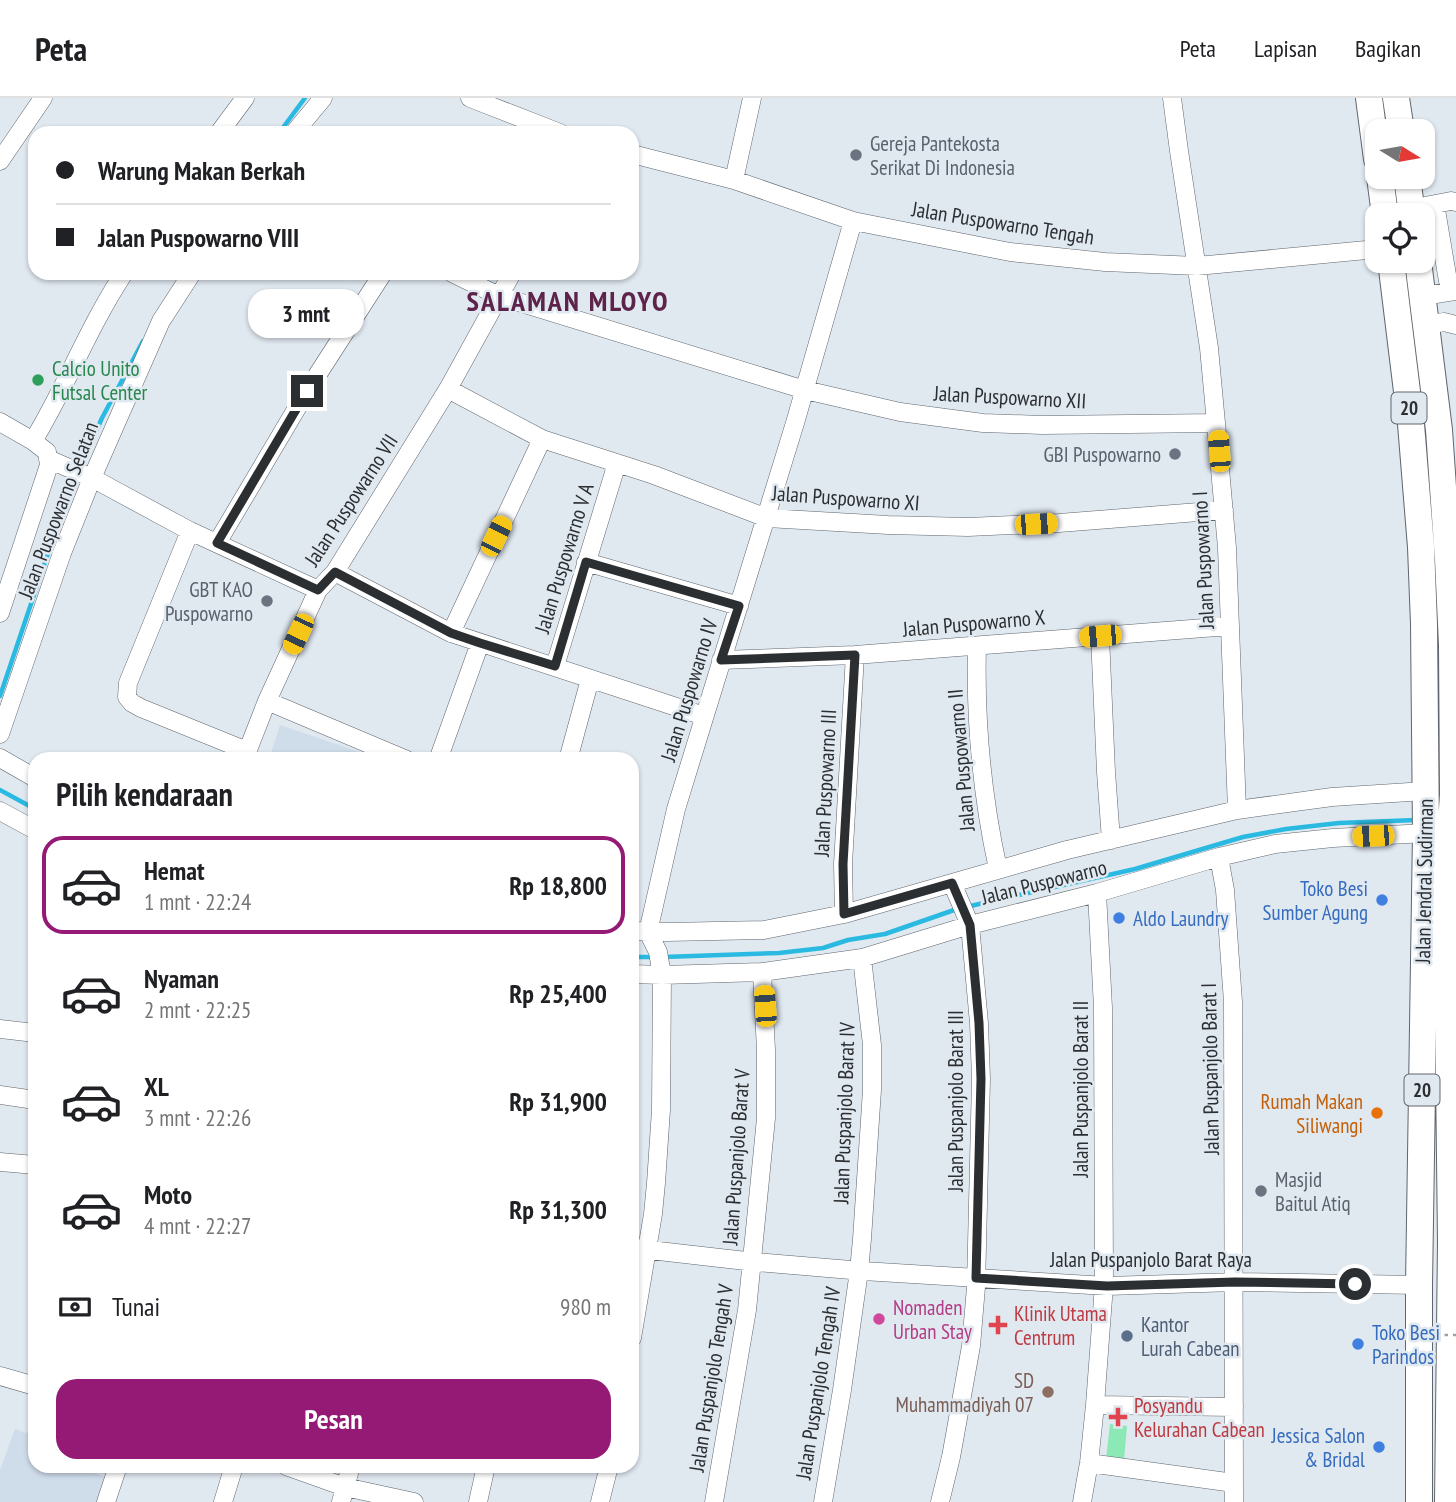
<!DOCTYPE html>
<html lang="id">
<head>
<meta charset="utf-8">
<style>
  body { margin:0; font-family:"PT Sans Narrow",sans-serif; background:#f2f2f2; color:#202124; height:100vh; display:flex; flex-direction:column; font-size:26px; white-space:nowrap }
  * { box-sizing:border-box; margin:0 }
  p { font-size:23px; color:#757577 }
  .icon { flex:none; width:38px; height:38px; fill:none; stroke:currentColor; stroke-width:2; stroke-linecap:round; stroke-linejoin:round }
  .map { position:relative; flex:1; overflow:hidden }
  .side { position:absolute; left:28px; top:654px; width:611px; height:721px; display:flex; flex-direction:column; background:#fff; border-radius:21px; box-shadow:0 2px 5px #0004 }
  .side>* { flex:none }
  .top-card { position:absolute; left:28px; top:28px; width:611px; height:154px; border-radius:21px; box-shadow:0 2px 5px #0004; display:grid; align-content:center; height:154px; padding:0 28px; background:#fff }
  .needle { width:46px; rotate:101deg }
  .controls { position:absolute; left:1365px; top:21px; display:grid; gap:14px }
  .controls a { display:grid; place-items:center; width:70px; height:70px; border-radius:14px; background:#fff; box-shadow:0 2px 5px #0004; font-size:35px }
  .end { position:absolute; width:32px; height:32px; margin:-16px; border:9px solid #2c2f32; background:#fff; box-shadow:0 0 0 4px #fff }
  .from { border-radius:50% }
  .bubble { position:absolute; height:49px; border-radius:21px; background:#fff; box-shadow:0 2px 5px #0004; font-size:23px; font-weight:700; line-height:49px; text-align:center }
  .car { position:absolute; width:21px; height:42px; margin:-21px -10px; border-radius:9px; box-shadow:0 0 5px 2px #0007; background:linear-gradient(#f5c518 24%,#345 0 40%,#f5c518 0 76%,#345 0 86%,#f5c518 0) }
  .top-card b { display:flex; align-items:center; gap:24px; height:66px; font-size:26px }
  .top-card b+b { border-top:2px solid #e0e0e0 }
  .top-card i { width:18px; height:18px; background:#202124 }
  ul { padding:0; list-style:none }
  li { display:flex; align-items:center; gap:21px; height:98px; margin:0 14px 10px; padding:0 14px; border:4px solid transparent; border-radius:21px }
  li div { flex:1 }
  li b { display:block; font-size:26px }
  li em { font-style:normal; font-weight:700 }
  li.selected { border-color:#941a75 }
  li>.icon { width:63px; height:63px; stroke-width:1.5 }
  h2 { padding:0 28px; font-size:32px; line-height:84px }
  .pay { display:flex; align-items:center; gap:18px; height:77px; padding:0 28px; font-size:26px }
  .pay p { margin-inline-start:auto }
  .cta { display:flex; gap:14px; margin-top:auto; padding:14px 28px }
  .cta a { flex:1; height:80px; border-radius:21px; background:#941a75; color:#fff; font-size:28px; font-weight:700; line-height:80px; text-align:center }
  header { display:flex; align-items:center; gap:42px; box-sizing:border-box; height:98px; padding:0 35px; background:#fff; border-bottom:2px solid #e0e0e0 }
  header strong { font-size:33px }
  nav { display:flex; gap:38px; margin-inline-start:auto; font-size:24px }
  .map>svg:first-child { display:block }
</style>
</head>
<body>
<header>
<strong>Peta</strong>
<nav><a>Peta</a><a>Lapisan</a><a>Bagikan</a></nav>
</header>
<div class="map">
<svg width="1456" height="1404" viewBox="0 0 1456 1404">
  <rect width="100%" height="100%" fill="#e0e8f0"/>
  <!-- built -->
  <path fill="#cfdcea" d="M280,627L380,661H269Z
    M15,1331L35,1338V1368L76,1369L111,1381L103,1404H0V1372Z"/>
  <!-- green -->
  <path fill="#8ce8b4" d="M1110,1326L1127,1328L1124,1362L1106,1361Z"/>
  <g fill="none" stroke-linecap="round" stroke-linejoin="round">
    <!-- stream -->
    <path stroke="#2abae1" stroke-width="4.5" d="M279,35L305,0
      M80,369L102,320L143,243
      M0,598L70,390L76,377
      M0,692L35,711
      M966,809L1135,771L1243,739L1286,731L1339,725L1416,722
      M632,859H655
      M664,859L779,855L823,850L848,842L885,836L957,811"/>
    <!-- minor casing -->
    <g stroke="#5f666d" stroke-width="19">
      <path id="minor" d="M470,0L560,35
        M1172,0L1179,53L1209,250L1216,325L1227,450L1237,712
        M219,35L245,0
        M294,35L323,0
        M632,56L734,82L853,123L1010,154L1105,164L1197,168L1377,151
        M0,63L43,0
        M734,82L752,0
        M1435,106L1448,183
        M1425,108L1451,103L1456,104
        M452,175L499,198L805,292L900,314L983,325L1042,327L1216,325
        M1423,198L1456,193
        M1426,227L1444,224L1456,227
        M448,291L542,341L654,377L767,420L888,427L968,429L1059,425L1224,412
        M0,324L33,343L47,354L49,367L0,515
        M33,343C66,289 89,228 124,175
        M48,361L92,380L190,433L318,492
        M190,433L128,585L127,599L132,605L141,610L247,653
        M217,445L307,293L383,175
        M586,464L739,508
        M335,474L451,535L704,618
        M451,535L542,341
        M1100,538L1106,674L1111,742
        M977,548C975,623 982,698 998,771
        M721,562L855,557L1230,528
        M555,568L617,365
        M267,603L407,662
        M0,636L62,455L92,380L161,223L192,175
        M0,660L35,680
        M244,662L267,603L318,492L335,474L448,291L512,175
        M438,662L480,545
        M568,662L590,581
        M0,713L35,732
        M1219,759L1225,792L1233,904L1234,1404
        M844,816L843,766L855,557
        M632,833L667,834L764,832L844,816L1067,752L1237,712L1332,699L1425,693
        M632,876L662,877L762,874L862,860L970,827L1097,795L1219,759L1275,746L1333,740L1426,735
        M0,931L35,935
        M0,997L35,1002
        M0,1064L35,1067
        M632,1150L755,1164L863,1173L1107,1188L1235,1184L1419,1187
        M632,1240L653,1116L656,1085L661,1012L662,877L658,854L648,834L676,711L795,325L853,123
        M0,1278L35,1288
        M1095,1307L1234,1309
        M1089,1365L1234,1385
        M286,1368L345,1389L414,1404
        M106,1404L118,1368
        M223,1404L234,1368
        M341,1404L351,1368
        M478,1404L486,1368
        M600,1404L609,1368
        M714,1404L747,1212L763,1051L766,1020V952L762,874
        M823,1404L842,1292L859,1173L862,1141L872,992V947L862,860
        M940,1404L951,1359L971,1248L976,1189L981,981L979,925L970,827L952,785
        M1082,1404L1089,1365L1095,1307L1104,1187L1103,910L1097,795"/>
    </g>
    <!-- highway casing -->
    <g stroke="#5f666d" stroke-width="28">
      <path id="highway" d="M1369,0L1377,61
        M1396,0L1401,33
        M1380,79L1385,117
        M1407,79L1412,117
        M1391,163L1411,326L1421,449L1424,526L1426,735L1419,1187V1404
        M1418,163L1439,332L1448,461L1452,547L1453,697L1449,753V975L1451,1145L1448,1404"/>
    </g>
    <!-- minor -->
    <use href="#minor" stroke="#fff" stroke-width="18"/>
    <!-- highway -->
    <use href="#highway" stroke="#fff" stroke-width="26"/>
    <!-- path-bridge -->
    <path stroke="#9ca2a8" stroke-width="2.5" stroke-dasharray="3.5 5" stroke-linecap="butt" d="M1402,1237H1456"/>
  </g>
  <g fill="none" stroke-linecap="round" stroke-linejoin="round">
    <!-- route -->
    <path stroke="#2c2f32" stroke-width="9" d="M307,293L217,445L318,492L335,474L451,535L480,545L555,568L586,464L739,508L721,562L855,557L843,766L844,816L952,785L970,827L979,925L981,981L976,1180L1107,1188L1235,1184L1355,1186"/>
  </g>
  <!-- markers -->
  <g fill="#6b7280" stroke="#e0e8f0" stroke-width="2.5">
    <circle cx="856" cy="57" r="7"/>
    <circle cx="1175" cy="356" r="7"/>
    <circle cx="267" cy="503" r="7"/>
    <circle cx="1261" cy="1093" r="7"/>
  </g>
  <circle fill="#2e9e5b" stroke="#e0e8f0" stroke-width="2.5" cx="38" cy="282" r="7"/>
  <g fill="#3f7fe0" stroke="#e0e8f0" stroke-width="2.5">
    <circle cx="1382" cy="802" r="7"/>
    <circle cx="1119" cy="820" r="7"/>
    <circle cx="1358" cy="1246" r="7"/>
    <circle cx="1379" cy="1349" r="7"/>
  </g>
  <circle fill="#e8710a" stroke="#e0e8f0" stroke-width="2.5" cx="1377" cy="1015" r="7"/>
  <circle fill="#d1479c" stroke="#e0e8f0" stroke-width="2.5" cx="879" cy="1221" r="7"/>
  <g fill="#e0444e" stroke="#e0e8f0" stroke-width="2.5">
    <path d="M994.5 1216.5h7v7h7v7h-7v7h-7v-7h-7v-7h7z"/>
    <path d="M1114.5 1308.5h7v7h7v7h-7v7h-7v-7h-7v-7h7z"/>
  </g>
  <circle fill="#5c6f8a" stroke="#e0e8f0" stroke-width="2.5" cx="1127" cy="1238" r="7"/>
  <circle fill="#8d6e63" stroke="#e0e8f0" stroke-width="2.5" cx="1048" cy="1294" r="7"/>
  <g text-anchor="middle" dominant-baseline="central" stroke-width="5" stroke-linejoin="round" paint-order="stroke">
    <!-- shield labels -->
    <g fill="#e0e8f0" stroke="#62666b" stroke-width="2">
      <rect x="1391.5" y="294.5" width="35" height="31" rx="5"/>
      <rect x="1404.5" y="976.5" width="35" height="31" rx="5"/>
    </g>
    <g font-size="19" font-weight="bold" fill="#2c2f32">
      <text x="1409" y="310">20</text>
      <text x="1422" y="992">20</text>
    </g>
    <!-- worship labels -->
    <g font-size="21" fill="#5b616d" stroke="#e0e8f0" text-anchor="start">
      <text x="870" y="45">Gereja Pantekosta<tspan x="870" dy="24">Serikat Di Indonesia</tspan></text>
      <text x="1161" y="356" text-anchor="end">GBI Puspowarno</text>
      <text x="253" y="491" text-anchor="end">GBT KAO<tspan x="253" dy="24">Puspowarno</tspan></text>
      <text x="1275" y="1081">Masjid<tspan x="1275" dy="24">Baitul Atiq</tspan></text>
    </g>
    <!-- street labels -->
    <g font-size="21" fill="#2c2f32" stroke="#e0e8f0">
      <text transform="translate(1003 125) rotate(9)">Jalan Puspowarno Tengah</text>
      <text transform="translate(1010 299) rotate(3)">Jalan Puspowarno XII</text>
      <text transform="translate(846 400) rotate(4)">Jalan Puspowarno XI</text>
      <text transform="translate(351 402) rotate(-57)">Jalan Puspowarno VII</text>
      <text transform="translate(58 412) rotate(-69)">Jalan Puspowarno Selatan</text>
      <text transform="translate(564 460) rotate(-73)">Jalan Puspowarno V A</text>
      <text transform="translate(1203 462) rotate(-93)">Jalan Puspowarno I</text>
      <text transform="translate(974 525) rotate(-5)">Jalan Puspowarno X</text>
      <text transform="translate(689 592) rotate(-73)">Jalan Puspowarno IV</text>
      <text transform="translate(961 662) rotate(-95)">Jalan Puspowarno II</text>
      <text transform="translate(825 685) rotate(-87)">Jalan Puspowarno III</text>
      <text transform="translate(1424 783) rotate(-89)">Jalan Jendral Sudirman</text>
      <text transform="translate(1044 784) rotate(-14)">Jalan Puspowarno</text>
      <text transform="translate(1210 971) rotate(-91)">Jalan Puspanjolo Barat I</text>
      <text transform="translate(1080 991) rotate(-90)">Jalan Puspanjolo Barat II</text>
      <text transform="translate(955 1003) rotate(-90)">Jalan Puspanjolo Barat III</text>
      <text transform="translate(844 1015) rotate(-88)">Jalan Puspanjolo Barat IV</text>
      <text transform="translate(736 1059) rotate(-86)">Jalan Puspanjolo Barat V</text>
      <text x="1151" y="1161">Jalan Puspanjolo Barat Raya</text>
      <text transform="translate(711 1280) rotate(-81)">Jalan Puspanjolo Tengah V</text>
      <text transform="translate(818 1285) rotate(-81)">Jalan Puspanjolo Tengah IV</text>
    </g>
    <!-- leisure labels -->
    <g font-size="21" fill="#27864d" stroke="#e0e8f0" text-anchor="start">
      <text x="52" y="270">Calcio Unito<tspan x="52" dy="24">Futsal Center</tspan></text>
    </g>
    <!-- shop labels -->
    <g font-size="21" fill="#366cbe" stroke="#e0e8f0" text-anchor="end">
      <text x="1368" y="790">Toko Besi<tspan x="1368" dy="24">Sumber Agung</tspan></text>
      <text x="1133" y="820" text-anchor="start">Aldo Laundry</text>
      <text x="1372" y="1234" text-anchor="start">Toko Besi<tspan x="1372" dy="24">Parindos</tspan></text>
      <text x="1365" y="1337">Jessica Salon<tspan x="1365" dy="24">&amp; Bridal</tspan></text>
    </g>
    <!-- food labels -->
    <g font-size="21" fill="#c56008" stroke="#e0e8f0" text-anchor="end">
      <text x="1363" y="1003">Rumah Makan<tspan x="1363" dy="24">Siliwangi</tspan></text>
    </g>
    <!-- hotel labels -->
    <g font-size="21" fill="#b23c85" stroke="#e0e8f0" text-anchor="start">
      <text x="893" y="1209">Nomaden<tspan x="893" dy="24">Urban Stay</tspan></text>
    </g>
    <!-- health labels -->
    <g font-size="21" fill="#be3a42" stroke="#e0e8f0" text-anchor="start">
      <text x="1014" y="1215">Klinik Utama<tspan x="1014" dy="24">Centrum</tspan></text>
      <text x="1134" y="1307">Posyandu<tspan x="1134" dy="24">Kelurahan Cabean</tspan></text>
    </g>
    <!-- service labels -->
    <g font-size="21" fill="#4e5e75" stroke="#e0e8f0" text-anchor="start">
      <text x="1141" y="1226">Kantor<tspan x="1141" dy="24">Lurah Cabean</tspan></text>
    </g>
    <!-- education labels -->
    <g font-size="21" fill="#785e54" stroke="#e0e8f0" text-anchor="end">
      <text x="1034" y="1282">SD<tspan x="1034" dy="24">Muhammadiyah 07</tspan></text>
    </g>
    <!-- district labels -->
    <g font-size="28" font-weight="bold" letter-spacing="2" fill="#5d234b" stroke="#e0e8f0">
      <text x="568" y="202">SALAMAN MLOYO</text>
    </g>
  </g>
</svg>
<div class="controls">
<a><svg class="needle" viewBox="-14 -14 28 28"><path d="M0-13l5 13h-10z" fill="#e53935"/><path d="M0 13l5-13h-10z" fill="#757577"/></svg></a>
<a><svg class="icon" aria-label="locate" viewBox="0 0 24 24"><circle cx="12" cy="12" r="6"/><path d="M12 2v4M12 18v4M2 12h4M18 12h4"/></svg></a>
</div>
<i class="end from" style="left:1355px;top:1186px"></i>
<i class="end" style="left:307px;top:293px"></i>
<div class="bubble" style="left:248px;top:191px;width:116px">3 mnt</div>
<i class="car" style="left:1219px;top:353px;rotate:356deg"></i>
<i class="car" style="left:1036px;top:426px;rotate:87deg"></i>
<i class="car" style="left:496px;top:438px;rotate:26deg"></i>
<i class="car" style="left:298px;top:536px;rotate:205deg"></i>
<i class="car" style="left:1100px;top:538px;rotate:265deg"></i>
<i class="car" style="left:1373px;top:738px;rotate:268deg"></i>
<i class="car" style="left:765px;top:908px;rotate:356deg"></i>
<div class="top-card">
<b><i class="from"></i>Warung Makan Berkah</b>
<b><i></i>Jalan Puspowarno VIII</b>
</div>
<section class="side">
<h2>Pilih kendaraan</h2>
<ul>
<li class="selected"><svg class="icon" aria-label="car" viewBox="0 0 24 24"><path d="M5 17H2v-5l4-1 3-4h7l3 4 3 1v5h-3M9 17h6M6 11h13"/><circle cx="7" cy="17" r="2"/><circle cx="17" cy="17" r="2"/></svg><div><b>Hemat</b><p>1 mnt · 22:24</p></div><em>Rp 18,800</em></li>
<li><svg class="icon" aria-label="car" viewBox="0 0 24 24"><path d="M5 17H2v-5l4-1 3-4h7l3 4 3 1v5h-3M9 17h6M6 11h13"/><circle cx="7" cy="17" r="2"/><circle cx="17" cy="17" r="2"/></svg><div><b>Nyaman</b><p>2 mnt · 22:25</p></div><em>Rp 25,400</em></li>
<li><svg class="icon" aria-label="car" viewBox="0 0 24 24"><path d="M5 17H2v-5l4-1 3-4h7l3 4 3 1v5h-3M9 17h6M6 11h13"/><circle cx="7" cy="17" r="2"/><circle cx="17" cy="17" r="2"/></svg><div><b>XL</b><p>3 mnt · 22:26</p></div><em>Rp 31,900</em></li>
<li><svg class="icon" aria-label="car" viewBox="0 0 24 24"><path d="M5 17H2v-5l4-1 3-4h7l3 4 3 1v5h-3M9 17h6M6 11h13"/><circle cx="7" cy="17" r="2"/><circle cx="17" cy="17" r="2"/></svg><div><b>Moto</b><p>4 mnt · 22:27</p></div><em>Rp 31,300</em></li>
</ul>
<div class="pay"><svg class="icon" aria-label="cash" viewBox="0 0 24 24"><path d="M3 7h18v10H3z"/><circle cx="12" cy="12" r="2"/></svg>Tunai<p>980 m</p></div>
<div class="cta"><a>Pesan</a></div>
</section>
</div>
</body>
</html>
